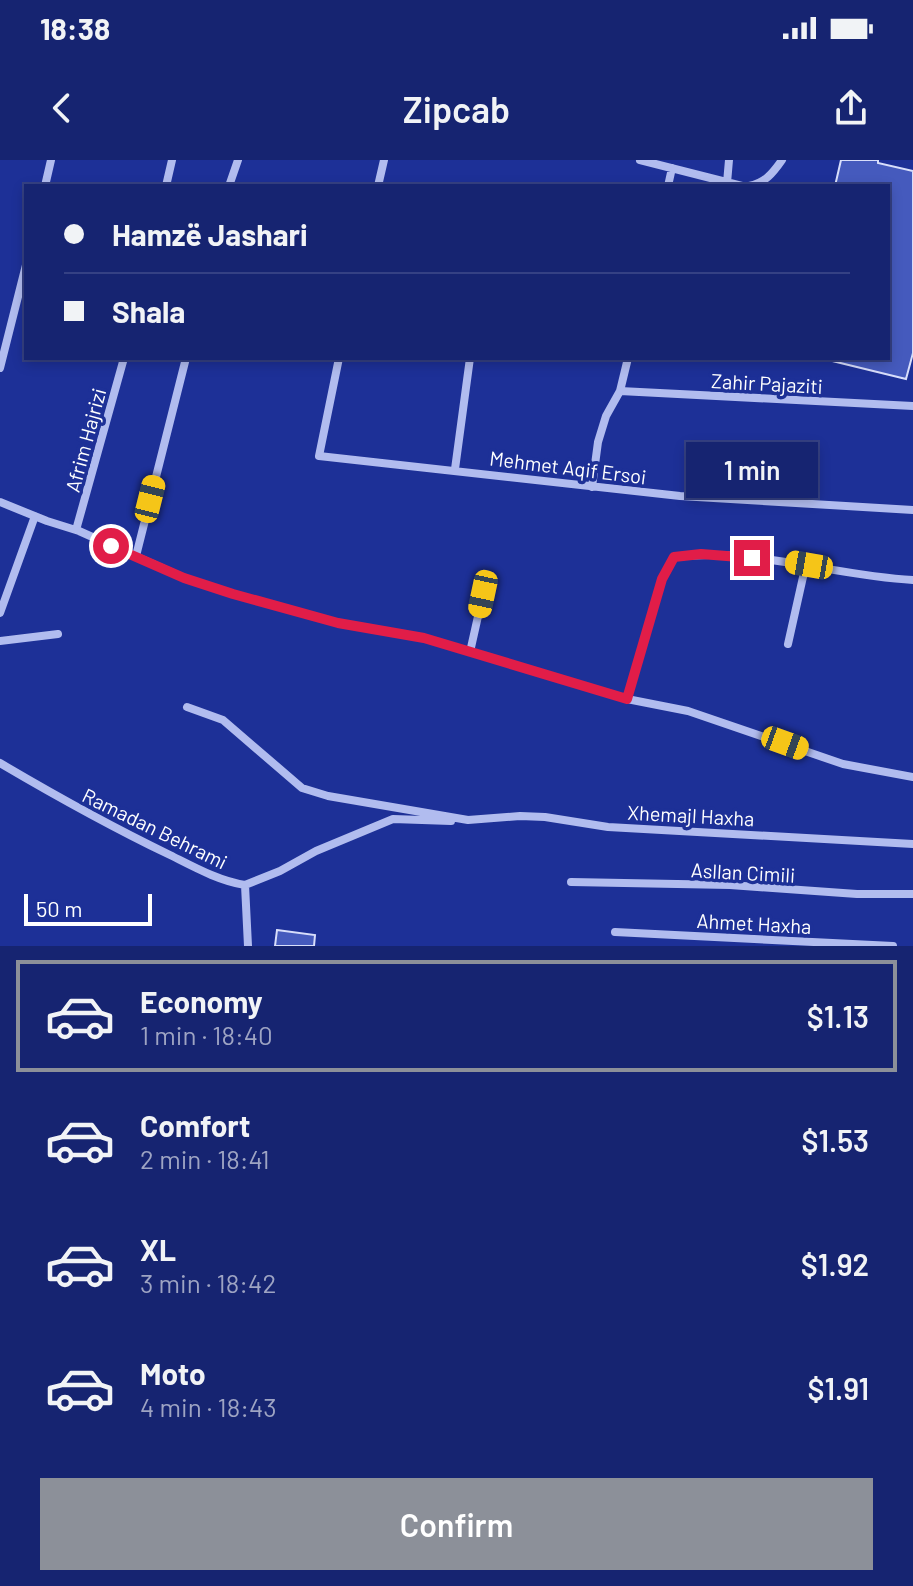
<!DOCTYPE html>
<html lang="en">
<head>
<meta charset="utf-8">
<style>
  body { margin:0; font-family:Barlow,sans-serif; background:#1f2c76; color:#f1f3f6; height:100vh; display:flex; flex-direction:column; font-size:30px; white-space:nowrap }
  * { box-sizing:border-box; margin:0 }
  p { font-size:26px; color:#9ea4c3 }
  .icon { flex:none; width:44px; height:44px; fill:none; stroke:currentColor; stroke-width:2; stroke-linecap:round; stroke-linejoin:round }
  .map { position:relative; height:786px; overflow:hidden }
  .side { display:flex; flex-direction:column; background:#162471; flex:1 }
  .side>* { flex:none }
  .top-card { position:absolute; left:24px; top:24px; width:866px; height:176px; border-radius:0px; box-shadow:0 4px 12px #0003,0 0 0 2px #354184; display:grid; align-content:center; height:176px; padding:0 40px; background:#162471 }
  .scale { position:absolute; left:24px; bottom:20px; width:128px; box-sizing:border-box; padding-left:8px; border:4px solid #fff; border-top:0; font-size:22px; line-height:28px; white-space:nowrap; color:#fff; -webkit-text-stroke:6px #1d3097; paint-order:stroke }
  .end { position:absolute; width:36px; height:36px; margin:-18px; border:10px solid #e11d48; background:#fff; box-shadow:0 0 0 4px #fff }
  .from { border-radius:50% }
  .bubble { position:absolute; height:56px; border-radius:0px; background:#162471; box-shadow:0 4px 12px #0003,0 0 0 2px #354184; font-size:26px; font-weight:600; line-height:56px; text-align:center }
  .car { position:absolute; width:24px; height:48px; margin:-24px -12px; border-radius:10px; box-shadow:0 0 6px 2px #0007; background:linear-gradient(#f5c518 24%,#345 0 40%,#f5c518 0 76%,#345 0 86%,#f5c518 0) }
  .top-card b { display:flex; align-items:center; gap:28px; height:76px; font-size:30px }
  .top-card b+b { border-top:2px solid #354184 }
  .top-card i { width:20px; height:20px; background:#f1f3f6 }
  ul { padding:14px 0 0; list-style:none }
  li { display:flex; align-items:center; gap:24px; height:112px; margin:0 16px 12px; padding:0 24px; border:4px solid transparent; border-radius:0px }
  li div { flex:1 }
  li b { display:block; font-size:30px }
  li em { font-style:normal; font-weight:600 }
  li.current { border-color:#8c9099 }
  li>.icon { width:72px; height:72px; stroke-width:1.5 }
  .cta { display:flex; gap:16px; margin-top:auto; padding:16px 40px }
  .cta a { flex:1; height:92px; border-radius:0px; background:#8c9099; color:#fff; font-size:32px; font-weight:600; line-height:92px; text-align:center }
  .status { display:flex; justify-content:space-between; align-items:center; height:56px; padding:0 40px; background:#162471; direction:ltr }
  .status svg { height:22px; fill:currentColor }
  header { display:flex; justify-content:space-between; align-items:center; height:104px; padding:0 40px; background:#162471; font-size:36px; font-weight:600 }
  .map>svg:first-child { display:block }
</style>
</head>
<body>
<div class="status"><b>18:38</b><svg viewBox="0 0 49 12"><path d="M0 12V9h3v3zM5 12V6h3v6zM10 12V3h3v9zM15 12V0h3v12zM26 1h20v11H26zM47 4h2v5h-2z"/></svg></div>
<header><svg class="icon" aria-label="back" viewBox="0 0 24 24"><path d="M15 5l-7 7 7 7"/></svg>Zipcab<svg class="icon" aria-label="share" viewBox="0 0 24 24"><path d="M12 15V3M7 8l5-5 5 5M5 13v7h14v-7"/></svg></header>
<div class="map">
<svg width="913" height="786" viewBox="0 0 913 786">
  <rect width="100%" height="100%" fill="#1d3097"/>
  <!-- building -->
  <path fill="#455abd" stroke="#d8defb" stroke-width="2" d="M841,0H878V3L913,11V193L906,219L820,198H888V26H835Z
    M277,770L315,775L314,786H275Z"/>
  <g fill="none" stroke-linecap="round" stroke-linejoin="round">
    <!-- minor -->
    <path stroke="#b1bcef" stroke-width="8" d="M640,0L742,26
      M727,23L729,0
      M45,26L51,0
      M166,26L172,0
      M229,26L238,0
      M378,26L384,0
      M668,26L672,8
      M749,26C765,23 773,13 782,0
      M339,198L319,296L680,336L913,350
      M0,208L26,105
      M620,231L913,246
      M455,309L470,198
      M592,327L598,282L606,256L620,231L628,198
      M0,342L47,361L79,371L184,418L233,434L338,463L424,478L627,539L688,551L843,604L913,617
      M76,370L124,198
      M136,396L186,198
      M0,453L35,356
      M0,481L58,474
      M788,484L803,417L809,405
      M470,492L483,434
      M627,539L662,419L674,397C755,387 833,416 913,420
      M187,547L223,560L302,628L328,636L468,660L520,656L545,657L608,667L913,684
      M0,603C56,636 112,667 170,695C194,707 219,721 245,725L248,786
      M571,722L730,725L857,734H913
      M245,725L280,711L316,691L393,659L451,661
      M615,772L893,786"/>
  </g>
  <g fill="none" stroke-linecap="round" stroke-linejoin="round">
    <!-- route -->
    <path stroke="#e11d48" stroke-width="10" d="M111,386L184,418L233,434L338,463L424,478L627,539L662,419L674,397L701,394L752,398"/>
  </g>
  <g text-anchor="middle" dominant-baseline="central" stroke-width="7" stroke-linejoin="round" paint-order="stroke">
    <!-- street labels -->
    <g font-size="20" fill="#fff" stroke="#1d3097">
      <text transform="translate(767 223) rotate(3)">Zahir Pajaziti</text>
      <text transform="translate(85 280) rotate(-75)">Afrim Hajrizi</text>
      <text transform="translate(568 307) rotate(7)">Mehmet Aqif Ersoi</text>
      <text transform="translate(691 655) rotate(3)">Xhemajl Haxha</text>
      <text transform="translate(155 668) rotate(26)">Ramadan Behrami</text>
      <text transform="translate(743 712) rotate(3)">Asllan Cimili</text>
      <text transform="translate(754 763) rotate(3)">Ahmet Haxha</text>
    </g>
  </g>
</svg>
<div class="scale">50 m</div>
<i class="end from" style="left:111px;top:386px"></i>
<i class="end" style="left:752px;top:398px"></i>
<div class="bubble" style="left:686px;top:282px;width:132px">1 min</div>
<i class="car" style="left:150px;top:339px;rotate:14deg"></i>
<i class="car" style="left:809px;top:405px;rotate:280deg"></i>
<i class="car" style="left:483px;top:434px;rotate:192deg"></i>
<i class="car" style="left:785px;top:583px;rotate:110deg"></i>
<div class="top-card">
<b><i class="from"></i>Hamzë Jashari</b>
<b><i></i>Shala</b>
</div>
</div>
<section class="side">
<ul>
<li class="current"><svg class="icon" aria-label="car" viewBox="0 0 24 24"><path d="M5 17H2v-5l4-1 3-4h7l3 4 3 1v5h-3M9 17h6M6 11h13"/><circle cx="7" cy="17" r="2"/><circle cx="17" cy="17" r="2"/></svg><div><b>Economy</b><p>1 min · 18:40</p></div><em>$1.13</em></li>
<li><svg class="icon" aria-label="car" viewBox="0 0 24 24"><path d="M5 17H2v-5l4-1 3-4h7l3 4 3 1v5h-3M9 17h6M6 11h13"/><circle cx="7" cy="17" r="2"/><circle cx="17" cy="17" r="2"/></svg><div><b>Comfort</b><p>2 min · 18:41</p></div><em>$1.53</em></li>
<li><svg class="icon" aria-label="car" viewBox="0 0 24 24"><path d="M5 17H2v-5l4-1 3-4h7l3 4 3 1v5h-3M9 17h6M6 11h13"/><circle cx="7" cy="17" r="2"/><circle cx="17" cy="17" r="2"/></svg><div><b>XL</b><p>3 min · 18:42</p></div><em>$1.92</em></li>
<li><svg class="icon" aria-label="car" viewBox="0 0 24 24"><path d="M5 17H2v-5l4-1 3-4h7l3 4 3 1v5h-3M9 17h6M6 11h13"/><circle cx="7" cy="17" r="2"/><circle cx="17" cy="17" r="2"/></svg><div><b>Moto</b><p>4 min · 18:43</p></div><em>$1.91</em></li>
</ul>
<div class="cta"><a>Confirm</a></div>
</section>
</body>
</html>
